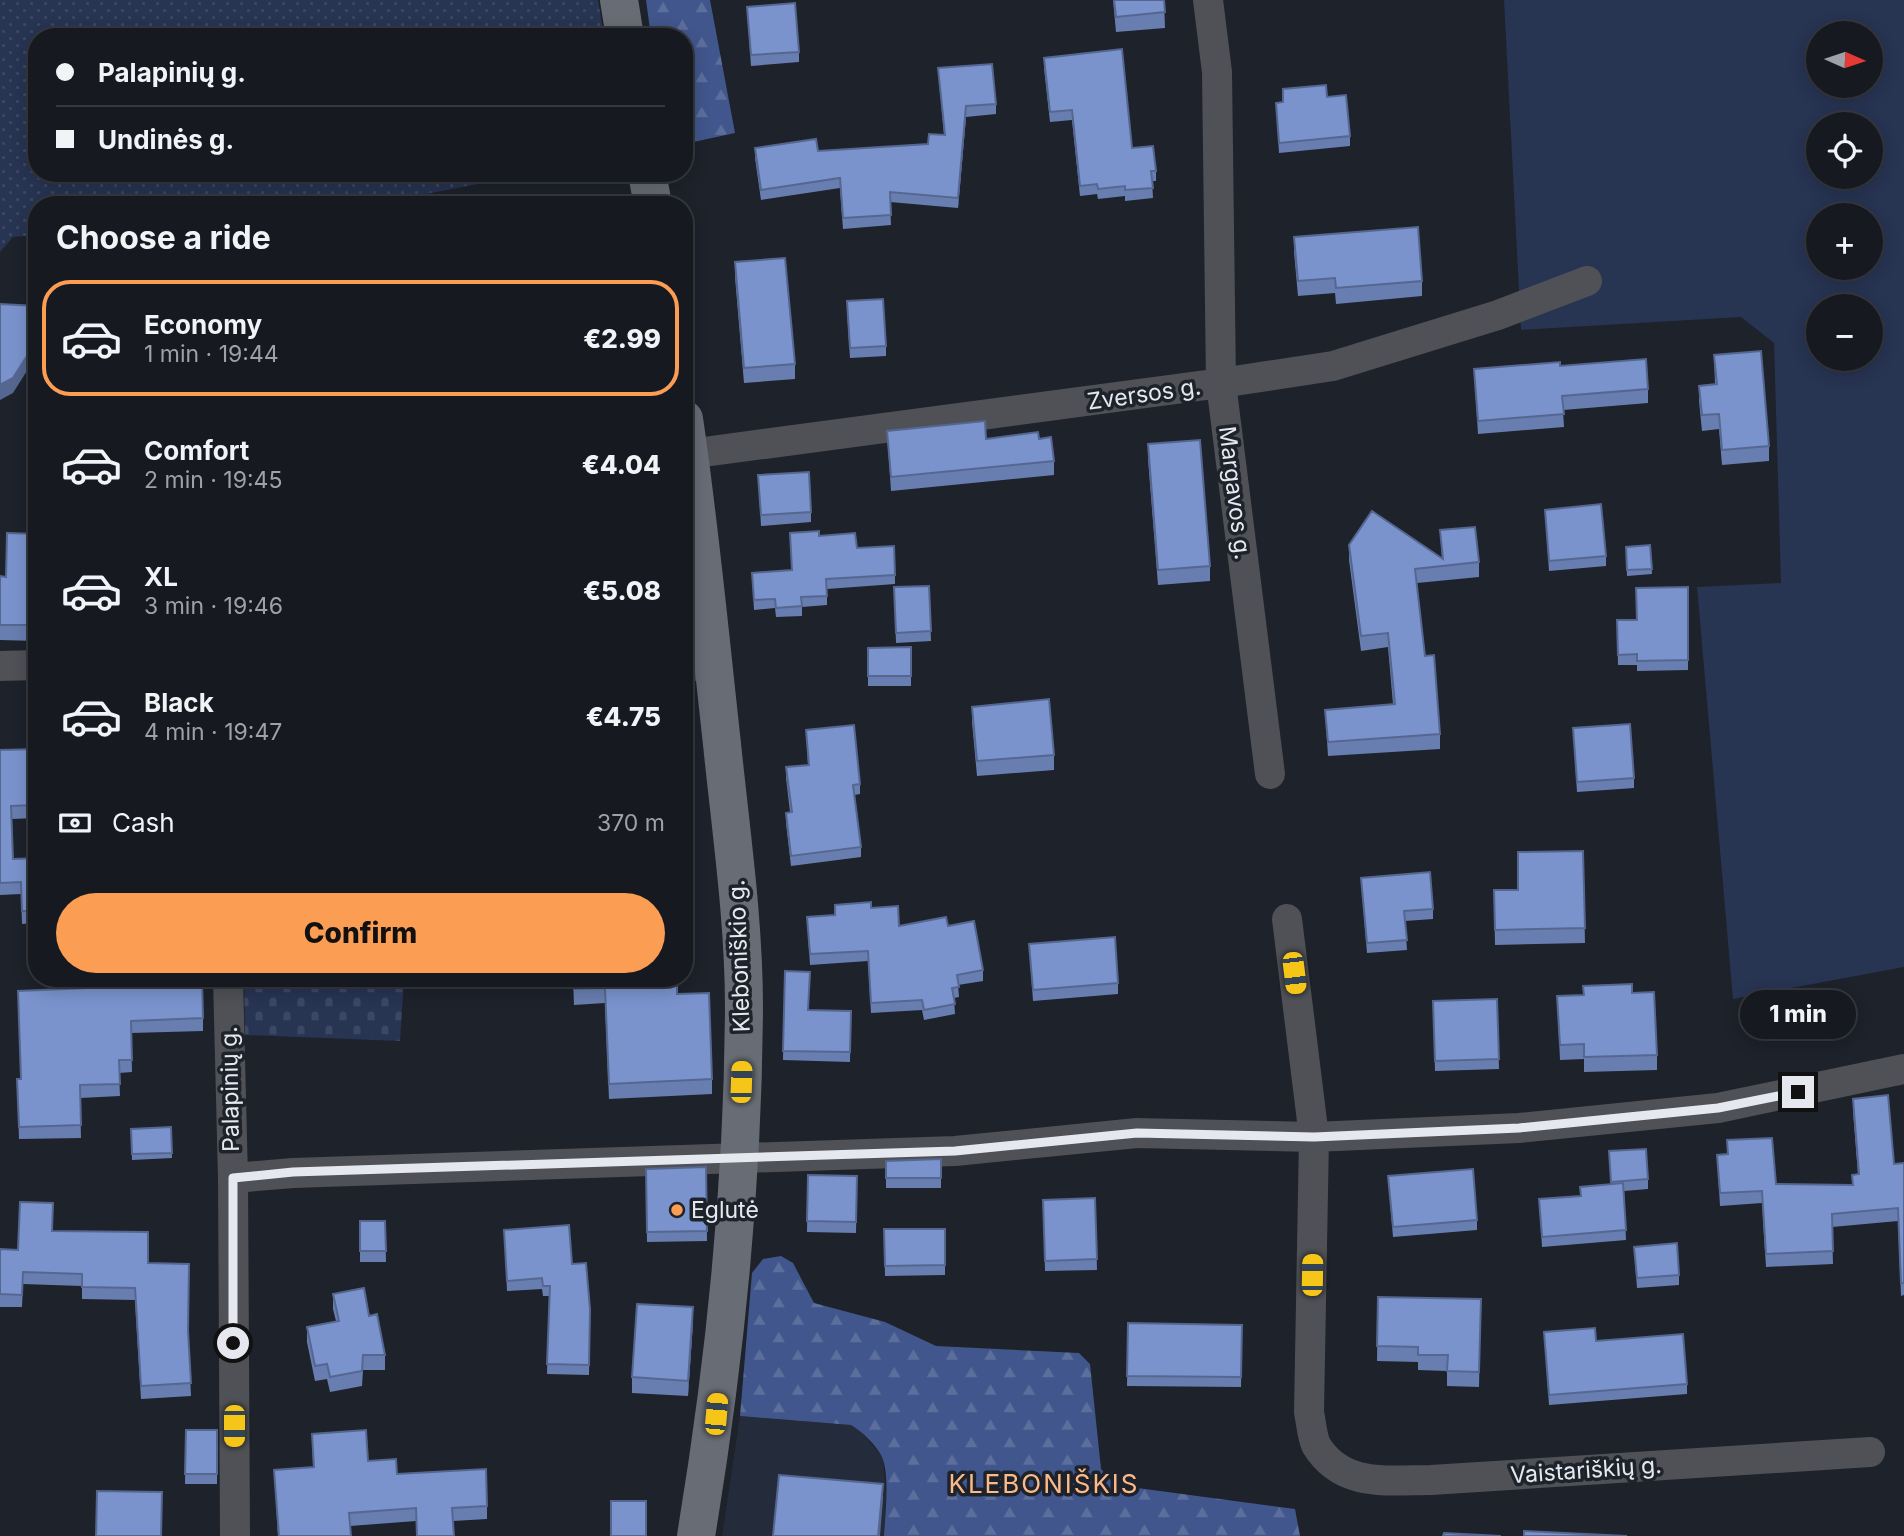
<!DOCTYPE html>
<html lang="en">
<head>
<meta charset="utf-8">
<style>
  body { margin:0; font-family:Inter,sans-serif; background:#23272d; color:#f1f3f6; height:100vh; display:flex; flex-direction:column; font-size:26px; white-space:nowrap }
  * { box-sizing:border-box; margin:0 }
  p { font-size:23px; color:#9ea1a5 }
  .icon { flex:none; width:38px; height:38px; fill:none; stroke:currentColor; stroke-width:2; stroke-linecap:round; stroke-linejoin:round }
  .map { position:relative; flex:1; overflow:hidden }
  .drawer { position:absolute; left:28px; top:196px; width:665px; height:791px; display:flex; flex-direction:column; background:#161a20; border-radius:28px; box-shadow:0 4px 18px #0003,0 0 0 2px #35383e }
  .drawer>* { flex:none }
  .top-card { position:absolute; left:28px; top:28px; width:665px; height:154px; border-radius:28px; box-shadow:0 4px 18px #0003,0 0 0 2px #35383e; display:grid; align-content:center; height:154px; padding:0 28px; background:#161a20 }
  .needle { width:46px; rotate:93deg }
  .buttons { position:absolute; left:1806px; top:21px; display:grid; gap:14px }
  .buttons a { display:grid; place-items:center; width:77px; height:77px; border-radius:50%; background:#161a20; box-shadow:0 4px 18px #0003,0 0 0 2px #35383e; font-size:35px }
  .end { position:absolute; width:32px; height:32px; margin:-16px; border:9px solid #e5e8ef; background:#111; box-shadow:0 0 0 4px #111 }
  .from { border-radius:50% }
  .bubble { position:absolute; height:49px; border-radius:24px; background:#161a20; box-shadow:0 4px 18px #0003,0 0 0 2px #35383e; font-size:23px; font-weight:800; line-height:49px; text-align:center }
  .car { position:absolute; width:21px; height:42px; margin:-21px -10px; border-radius:9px; box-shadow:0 0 5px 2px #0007; background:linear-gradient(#f5c518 24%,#345 0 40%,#f5c518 0 76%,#345 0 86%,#f5c518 0) }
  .top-card b { display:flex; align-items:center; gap:24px; height:66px; font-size:26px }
  .top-card b+b { border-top:2px solid #35383e }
  .top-card i { width:18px; height:18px; background:#f1f3f6 }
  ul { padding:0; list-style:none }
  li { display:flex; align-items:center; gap:21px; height:116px; margin:0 14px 10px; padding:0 14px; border:4px solid transparent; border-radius:28px }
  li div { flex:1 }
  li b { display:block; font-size:26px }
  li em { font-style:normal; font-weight:800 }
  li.on { border-color:#fc9d54 }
  li>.icon { width:63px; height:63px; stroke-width:1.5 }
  h2 { padding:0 28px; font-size:32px; line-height:84px }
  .pay { display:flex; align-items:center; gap:18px; height:77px; padding:0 28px; font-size:26px }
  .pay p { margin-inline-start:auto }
  .action { display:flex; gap:14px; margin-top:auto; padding:14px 28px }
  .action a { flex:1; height:80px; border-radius:42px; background:#fc9d54; color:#111; font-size:28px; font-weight:800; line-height:80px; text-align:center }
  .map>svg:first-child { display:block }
</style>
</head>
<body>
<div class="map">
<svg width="1904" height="1536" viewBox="0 0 1904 1536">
  <defs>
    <pattern id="forest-firs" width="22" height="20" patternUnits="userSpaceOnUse" patternTransform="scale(1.75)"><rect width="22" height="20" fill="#41568c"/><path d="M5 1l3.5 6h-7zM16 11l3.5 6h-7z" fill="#5c6e9c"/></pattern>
    <pattern id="cemetery-stones" width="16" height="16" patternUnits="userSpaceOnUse" patternTransform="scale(1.75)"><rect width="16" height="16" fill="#273452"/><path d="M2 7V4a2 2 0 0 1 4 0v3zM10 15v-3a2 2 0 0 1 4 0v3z" fill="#3c4863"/></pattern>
    <pattern id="park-dots" width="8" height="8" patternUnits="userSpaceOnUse" patternTransform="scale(1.75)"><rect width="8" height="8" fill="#273452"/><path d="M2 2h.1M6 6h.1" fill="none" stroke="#3c4863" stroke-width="1.8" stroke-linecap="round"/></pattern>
  </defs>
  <rect width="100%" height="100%" fill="#1d222b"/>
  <!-- built -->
  <path fill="#242b3b" d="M740,1416L852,1425L861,1431L883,1458L886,1495L884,1536H722Z"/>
  <!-- grass -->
  <path fill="#273452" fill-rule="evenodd" d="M1504,0H1904V967L1733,999L1697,587L1781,583L1774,343L1741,317L1521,330ZM1818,33H1871V86H1818ZM1818,124H1871V177H1818ZM1818,215H1871V268H1818ZM1818,306H1871V359H1818Z"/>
  <!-- forest -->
  <path fill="url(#forest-firs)" d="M646,0H710L735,133L684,144V37H651Z
    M781,1256L793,1263L814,1303L885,1322L936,1346L1079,1353L1090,1364L1101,1469L1115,1485L1295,1509L1300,1536H884C885,1517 890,1474 882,1457C876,1445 863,1432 851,1425L740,1416L752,1273L763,1259Z"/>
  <!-- cemetery -->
  <path fill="url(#cemetery-stones)" d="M244,978H404L400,1041L245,1035Z"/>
  <!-- park -->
  <path fill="url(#park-dots)" d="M0,0H598L604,37H37V173H534L421,195L328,205H37V235L13,237L0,252Z"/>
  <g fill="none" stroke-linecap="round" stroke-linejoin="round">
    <!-- street -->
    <path stroke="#4f5156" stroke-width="30" d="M1208,0L1217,72L1221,383L1270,774
      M689,454L1221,383L1333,366L1498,315L1587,281
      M684,665L713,667
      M0,666L37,665
      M1287,919L1314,1137L1309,1412C1311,1422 1312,1436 1316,1445C1342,1488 1388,1480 1431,1480L1870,1452
      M228,978L233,1178L235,1536
      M233,1178L293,1173L955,1151L1137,1133L1314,1137L1519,1128L1718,1108L1904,1069"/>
    <!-- secondary -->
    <path stroke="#686c74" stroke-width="38" d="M619,0L625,37
      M647,173L653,205
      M684,419C700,527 710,636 722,744C731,832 744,920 744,1008C743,1184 725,1362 696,1536"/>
  </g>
  <!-- wall -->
  <path fill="#697eb0" d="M1113,0H1164L1165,28L1116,32Z
    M747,7L799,52V62L751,66Z
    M1044,58L1156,171V181H1152L1153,198L1125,201V196L1098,199L1097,194L1080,196L1072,120L1050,122L1044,68Z
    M938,68L996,104V114L966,117L958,208L890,202L891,225L843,229L840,188L761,200L755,158V148L818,151L928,144L944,135Z
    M1283,89L1327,97L1350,136V146L1279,153L1276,103L1283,102Z
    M1294,237L1422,281V296L1336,304L1335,293L1298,296L1294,252Z
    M735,262L795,364V379L744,383L735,277Z
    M847,311L886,346V356L850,358Z
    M1714,355L1769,446V461L1722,465L1719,429L1702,431L1699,401V386L1715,384Z
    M1560,366L1648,389V403L1563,410L1564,427L1478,434L1474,369Z
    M887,431L986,439L1054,461V475L891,491Z
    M1148,444L1210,566V581L1158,585L1148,459Z
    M758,475L811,512V522L761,526Z
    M1545,510L1606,556V566L1549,571Z
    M1440,530L1479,562V577L1417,583L1425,656L1440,734V749L1328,756L1325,710L1393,704L1388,647L1361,651L1349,560V545L1442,558Z
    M37,534V641L0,640V576L6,577Z
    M819,536L857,548L895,575V584L827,589V605L802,607V616L776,617L775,608L754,610L752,573L791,570Z
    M1650,545L1652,574L1627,576L1626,547Z
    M929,586L931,641L896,643L894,587Z
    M1688,587V670L1637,671V665H1618L1617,620H1637Z
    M911,647V686H868V648Z
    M972,707L1054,755V770L977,776L972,722Z
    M1573,728L1634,778V788L1577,792Z
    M806,730L860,784V794L854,795L861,847V857L791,866L786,823V813L790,812L786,778V767L808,765Z
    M37,749V818L12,819L13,859L37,858V923L22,924L21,894L0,895V750Z
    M1583,851L1585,943L1495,945L1494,890H1518Z
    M1361,878L1433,909V919L1405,921L1407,950L1367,953Z
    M871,908L899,926H948L983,970V981L958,985L959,997L954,998L955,1014L924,1020L922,1010L871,1013L868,961L810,965L807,917L835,915Z
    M1029,944L1118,983V994L1033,1001Z
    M785,971L809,1010L851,1011L850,1062L783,1060Z
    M573,978H677V994L712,1079V1094L609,1099L605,1003L574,1005Z
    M1583,986L1632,993L1657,1055V1070L1584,1072V1059L1560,1060L1557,996L1583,995Z
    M18,991L203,1018V1031L131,1033L132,1072L119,1073L120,1096L80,1098L81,1138L19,1139L17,1079H21Z
    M1497,999L1499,1069L1435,1071L1433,1001Z
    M1853,1099L1894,1164L1904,1163V1295L1901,1296L1898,1221L1832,1227L1833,1264L1766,1267L1762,1203L1720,1206L1717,1155L1727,1154V1140L1776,1184L1852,1185V1175L1858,1174L1853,1111Z
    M171,1127L172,1158L132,1160L131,1129Z
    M1609,1151L1648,1179V1189L1624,1191L1626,1240L1542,1247L1539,1199L1580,1196V1187L1611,1184Z
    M941,1159V1188H886V1161Z
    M706,1167L707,1241L647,1242L646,1169Z
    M808,1175L857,1176L856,1233L807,1232Z
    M1388,1176L1477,1220V1230L1393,1237Z
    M1095,1198L1097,1270L1045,1271L1043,1200Z
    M360,1221H385L386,1262H360Z
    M884,1229H945V1275L885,1276Z
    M504,1230L572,1264L590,1309L589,1375L547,1374L549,1296H543L542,1289L507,1291Z
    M53,1231L148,1263L188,1334L191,1396L141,1399L135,1300L82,1299V1286L23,1284L22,1307H0V1249L18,1250Z
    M1634,1247L1679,1275V1285L1637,1288Z
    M333,1294L369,1316L385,1355V1370H363L362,1386L330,1392L327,1379L315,1381L307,1342V1327L336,1321L333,1309Z
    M1378,1297L1481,1299L1479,1387L1447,1386V1371L1418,1370V1362L1377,1361Z
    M693,1322L688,1396L632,1393V1377Z
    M1128,1323L1242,1325L1241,1387L1127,1386Z
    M1544,1332L1596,1341L1687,1384V1394L1549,1405Z
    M186,1430H217V1484H185Z
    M312,1434L397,1474L487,1506V1519L453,1521L454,1536H417L416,1521L350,1526L351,1536H278L274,1470L313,1467Z"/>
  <!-- shaded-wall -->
  <path fill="#556790" d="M966,106V117L958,208V198Z
    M37,340V355L13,393L0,400V385Z
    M693,1307V1322L688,1396V1381Z
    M883,1484V1499L880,1536H878Z"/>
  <!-- building -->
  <path fill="#7a93cd" stroke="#556790" stroke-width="2" d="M1114,0H1164L1165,12L1116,17Z
    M795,3L799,52L751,55L747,7Z
    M1122,49L1132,148L1153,146L1156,171H1151L1153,188L1125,190V186L1098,189L1097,184L1080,186L1072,110L1050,112L1044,58Z
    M992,64L996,104L966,106L958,198L890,192L891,215L843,218L840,178L761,190L755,148L816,139L818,151L928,144L929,134L945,135L938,68Z
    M1326,85L1327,97L1346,95L1350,136L1279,143L1276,103L1283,102V89Z
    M1418,227L1422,281L1336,288L1335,278L1298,281L1294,237Z
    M785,258L795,364L744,368L735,262Z
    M883,299L886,346L850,348L847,301Z
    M0,304L37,306V340L13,378L0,385Z
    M1761,351L1769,446L1722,450L1719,414L1702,415L1699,386L1717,384L1714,355Z
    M1646,359L1648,389L1562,396L1564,414L1478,421L1474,369L1560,362V366Z
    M985,421L986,439L1038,432L1039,439L1051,437L1054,461L891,477L887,431Z
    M1200,440L1210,566L1158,570L1148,444Z
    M809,472L811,512L761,515L758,475Z
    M1601,504L1606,556L1549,561L1545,510Z
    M1372,511L1443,559L1440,530L1475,527L1479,562L1415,569L1425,656L1434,655L1440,734L1328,742L1325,710L1395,704L1388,633L1361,636L1349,545Z
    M819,531V536L855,533L857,548L894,546L895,575L826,579L827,596L801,597L802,606L776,608L775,599L754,600L752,573L792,570L790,533Z
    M7,533L37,534V625H0V576L6,577Z
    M1650,545L1652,569L1627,570L1626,547Z
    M929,586L931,631L896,633L894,587Z
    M1688,587V660L1637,661V654L1618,655L1617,620H1637L1636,588Z
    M911,647V676H868V648Z
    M1049,699L1054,755L977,761L972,707Z
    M1630,724L1634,778L1577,782L1573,728Z
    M854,725L860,784L853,785L861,847L791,856L786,813L792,812L786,767L809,765L806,730Z
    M37,749V805L11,806L13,859L37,858V911H22L21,882L0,883V750Z
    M1583,851L1585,928L1495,930L1494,890H1518V852Z
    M1430,872L1433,909L1404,911L1407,940L1367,943L1361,878Z
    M871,902V908L898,906L899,926L946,917L948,926L974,921L983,970L957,975L959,987L952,988L955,1004L924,1010L922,1000L871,1003L868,951L810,954L807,917L835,915V905Z
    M1115,937L1118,983L1033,990L1029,944Z
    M785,971L810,972L808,1010L851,1011L850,1052L783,1051Z
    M87,978H202L203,1018L131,1021L132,1060H119L120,1084L80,1085L81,1125L19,1127L17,1079H21L18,991L87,988Z
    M573,978H677V994L709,993L712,1079L609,1084L605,988L574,989Z
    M1632,984V993L1654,992L1657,1055L1584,1057V1044L1560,1045L1557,996L1584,995L1583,986Z
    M1497,999L1499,1059L1435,1061L1433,1001Z
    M1888,1095L1894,1164L1904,1163V1283H1901L1898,1208L1832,1214L1833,1251L1766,1254L1762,1191L1720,1193L1717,1155L1728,1154L1727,1140L1772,1138L1776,1184L1853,1185L1852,1175L1859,1174L1853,1099Z
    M171,1127L172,1153L132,1154L131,1129Z
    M1646,1149L1648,1179L1611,1182L1609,1151Z
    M941,1159V1178H886V1161Z
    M706,1167L707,1231L647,1232L646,1169Z
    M1473,1169L1477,1220L1393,1227L1388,1176Z
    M808,1175L857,1176L856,1222L807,1221Z
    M1623,1183L1626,1230L1542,1237L1539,1199L1581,1196L1580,1187Z
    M1095,1198L1097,1259L1045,1261L1043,1200Z
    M20,1202L53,1203L52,1231L148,1232V1263L189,1264L188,1331L191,1383L141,1386L135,1288L82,1287V1274L23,1272L22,1295L0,1294V1249L18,1250Z
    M360,1221H385L386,1251H360Z
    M569,1225L572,1264L586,1263L590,1309L589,1365L547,1364L550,1286H543L542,1278L507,1281L504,1230Z
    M884,1229H945V1265L885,1266Z
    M1677,1243L1679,1275L1637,1278L1634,1247Z
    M364,1288L369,1316L377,1314L385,1355H363L362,1371L330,1377L327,1364L315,1366L307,1327L339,1321L333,1294Z
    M1378,1297L1481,1299L1479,1372L1447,1371L1448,1355H1418V1347L1377,1346Z
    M637,1304L693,1307L688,1381L632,1377Z
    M1128,1323L1242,1325L1241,1377L1127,1376Z
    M1595,1328L1596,1341L1683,1334L1687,1384L1549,1395L1544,1332Z
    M186,1430H217V1474H185Z
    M366,1430L368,1461L396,1459L397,1474L486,1469L487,1506L452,1508L454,1536H417L416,1508L349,1513L351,1536H279L274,1470L314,1467L312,1434Z
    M779,1475L883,1484L878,1536H773Z
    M97,1491L162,1492L161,1536H96Z
    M611,1501H646V1536H611Z
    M1524,1531L1627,1536H1524Z
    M1444,1533L1501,1536H1443Z"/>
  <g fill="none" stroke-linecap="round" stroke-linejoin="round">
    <!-- route -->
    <path stroke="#e5e8ef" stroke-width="9" d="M233,1343V1178L293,1172L955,1151L1137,1133L1314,1137L1519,1128L1718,1108L1798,1092"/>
  </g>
  <!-- markers -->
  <circle fill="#fc9d54" stroke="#1d222b" stroke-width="2.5" cx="677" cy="1210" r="7"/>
  <g text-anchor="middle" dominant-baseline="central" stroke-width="7" stroke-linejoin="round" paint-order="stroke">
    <!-- street labels -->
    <g font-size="23" fill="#e5e8ef" stroke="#1d222b">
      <text transform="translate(1144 394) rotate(-8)">Zversos g.</text>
      <text transform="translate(1235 493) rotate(83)">Margavos g.</text>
      <text transform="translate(739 956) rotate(-92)">Kleboniškio g.</text>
      <text transform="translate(230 1089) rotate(-91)">Palapinių g.</text>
      <text transform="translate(1586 1470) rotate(-4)">Vaistariškių g.</text>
    </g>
    <!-- poi labels -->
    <g font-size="23" fill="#e5e8ef" stroke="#1d222b" text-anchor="start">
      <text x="691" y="1210">Eglutė</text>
    </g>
    <!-- quarter labels -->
    <g font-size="26" letter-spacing="2" fill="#fcb989" stroke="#1d222b">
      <text x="1044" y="1483">KLEBONIŠKIS</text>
    </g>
  </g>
</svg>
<div class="buttons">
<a><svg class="needle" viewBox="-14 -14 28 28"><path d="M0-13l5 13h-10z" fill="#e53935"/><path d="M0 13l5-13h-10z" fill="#9ea1a5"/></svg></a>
<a><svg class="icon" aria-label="locate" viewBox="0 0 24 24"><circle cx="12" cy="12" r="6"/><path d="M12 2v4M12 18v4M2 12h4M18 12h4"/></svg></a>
<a>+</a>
<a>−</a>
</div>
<i class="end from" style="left:233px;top:1343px"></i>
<i class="end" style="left:1798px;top:1092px"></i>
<div class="bubble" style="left:1740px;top:990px;width:116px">1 min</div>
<i class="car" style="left:1294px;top:973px;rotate:173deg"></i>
<i class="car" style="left:741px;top:1082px;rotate:2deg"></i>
<i class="car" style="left:1312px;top:1275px;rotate:1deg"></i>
<i class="car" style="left:716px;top:1414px;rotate:5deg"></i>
<i class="car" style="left:234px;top:1426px;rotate:180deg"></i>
<div class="top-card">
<b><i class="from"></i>Palapinių g.</b>
<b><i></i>Undinės g.</b>
</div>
<section class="drawer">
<h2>Choose a ride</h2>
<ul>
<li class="on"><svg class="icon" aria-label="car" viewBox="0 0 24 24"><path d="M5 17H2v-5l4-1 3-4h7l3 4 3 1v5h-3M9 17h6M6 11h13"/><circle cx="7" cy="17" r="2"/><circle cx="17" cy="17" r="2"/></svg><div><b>Economy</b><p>1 min · 19:44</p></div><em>€2.99</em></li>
<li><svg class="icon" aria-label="car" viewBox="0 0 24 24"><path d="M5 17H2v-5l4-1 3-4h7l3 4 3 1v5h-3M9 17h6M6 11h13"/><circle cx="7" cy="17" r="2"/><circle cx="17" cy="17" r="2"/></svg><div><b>Comfort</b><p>2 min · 19:45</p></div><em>€4.04</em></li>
<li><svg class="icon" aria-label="car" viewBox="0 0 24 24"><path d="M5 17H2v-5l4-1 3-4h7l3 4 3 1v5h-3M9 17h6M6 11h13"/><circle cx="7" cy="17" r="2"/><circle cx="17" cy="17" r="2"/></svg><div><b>XL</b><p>3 min · 19:46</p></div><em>€5.08</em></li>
<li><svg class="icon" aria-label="car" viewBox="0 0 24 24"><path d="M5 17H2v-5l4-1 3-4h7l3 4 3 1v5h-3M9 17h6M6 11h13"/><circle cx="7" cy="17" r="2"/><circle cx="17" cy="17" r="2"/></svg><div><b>Black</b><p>4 min · 19:47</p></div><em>€4.75</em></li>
</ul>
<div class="pay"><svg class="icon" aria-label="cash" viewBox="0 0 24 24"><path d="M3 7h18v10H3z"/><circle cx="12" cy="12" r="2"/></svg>Cash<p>370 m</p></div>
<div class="action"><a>Confirm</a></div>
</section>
</div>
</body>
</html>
